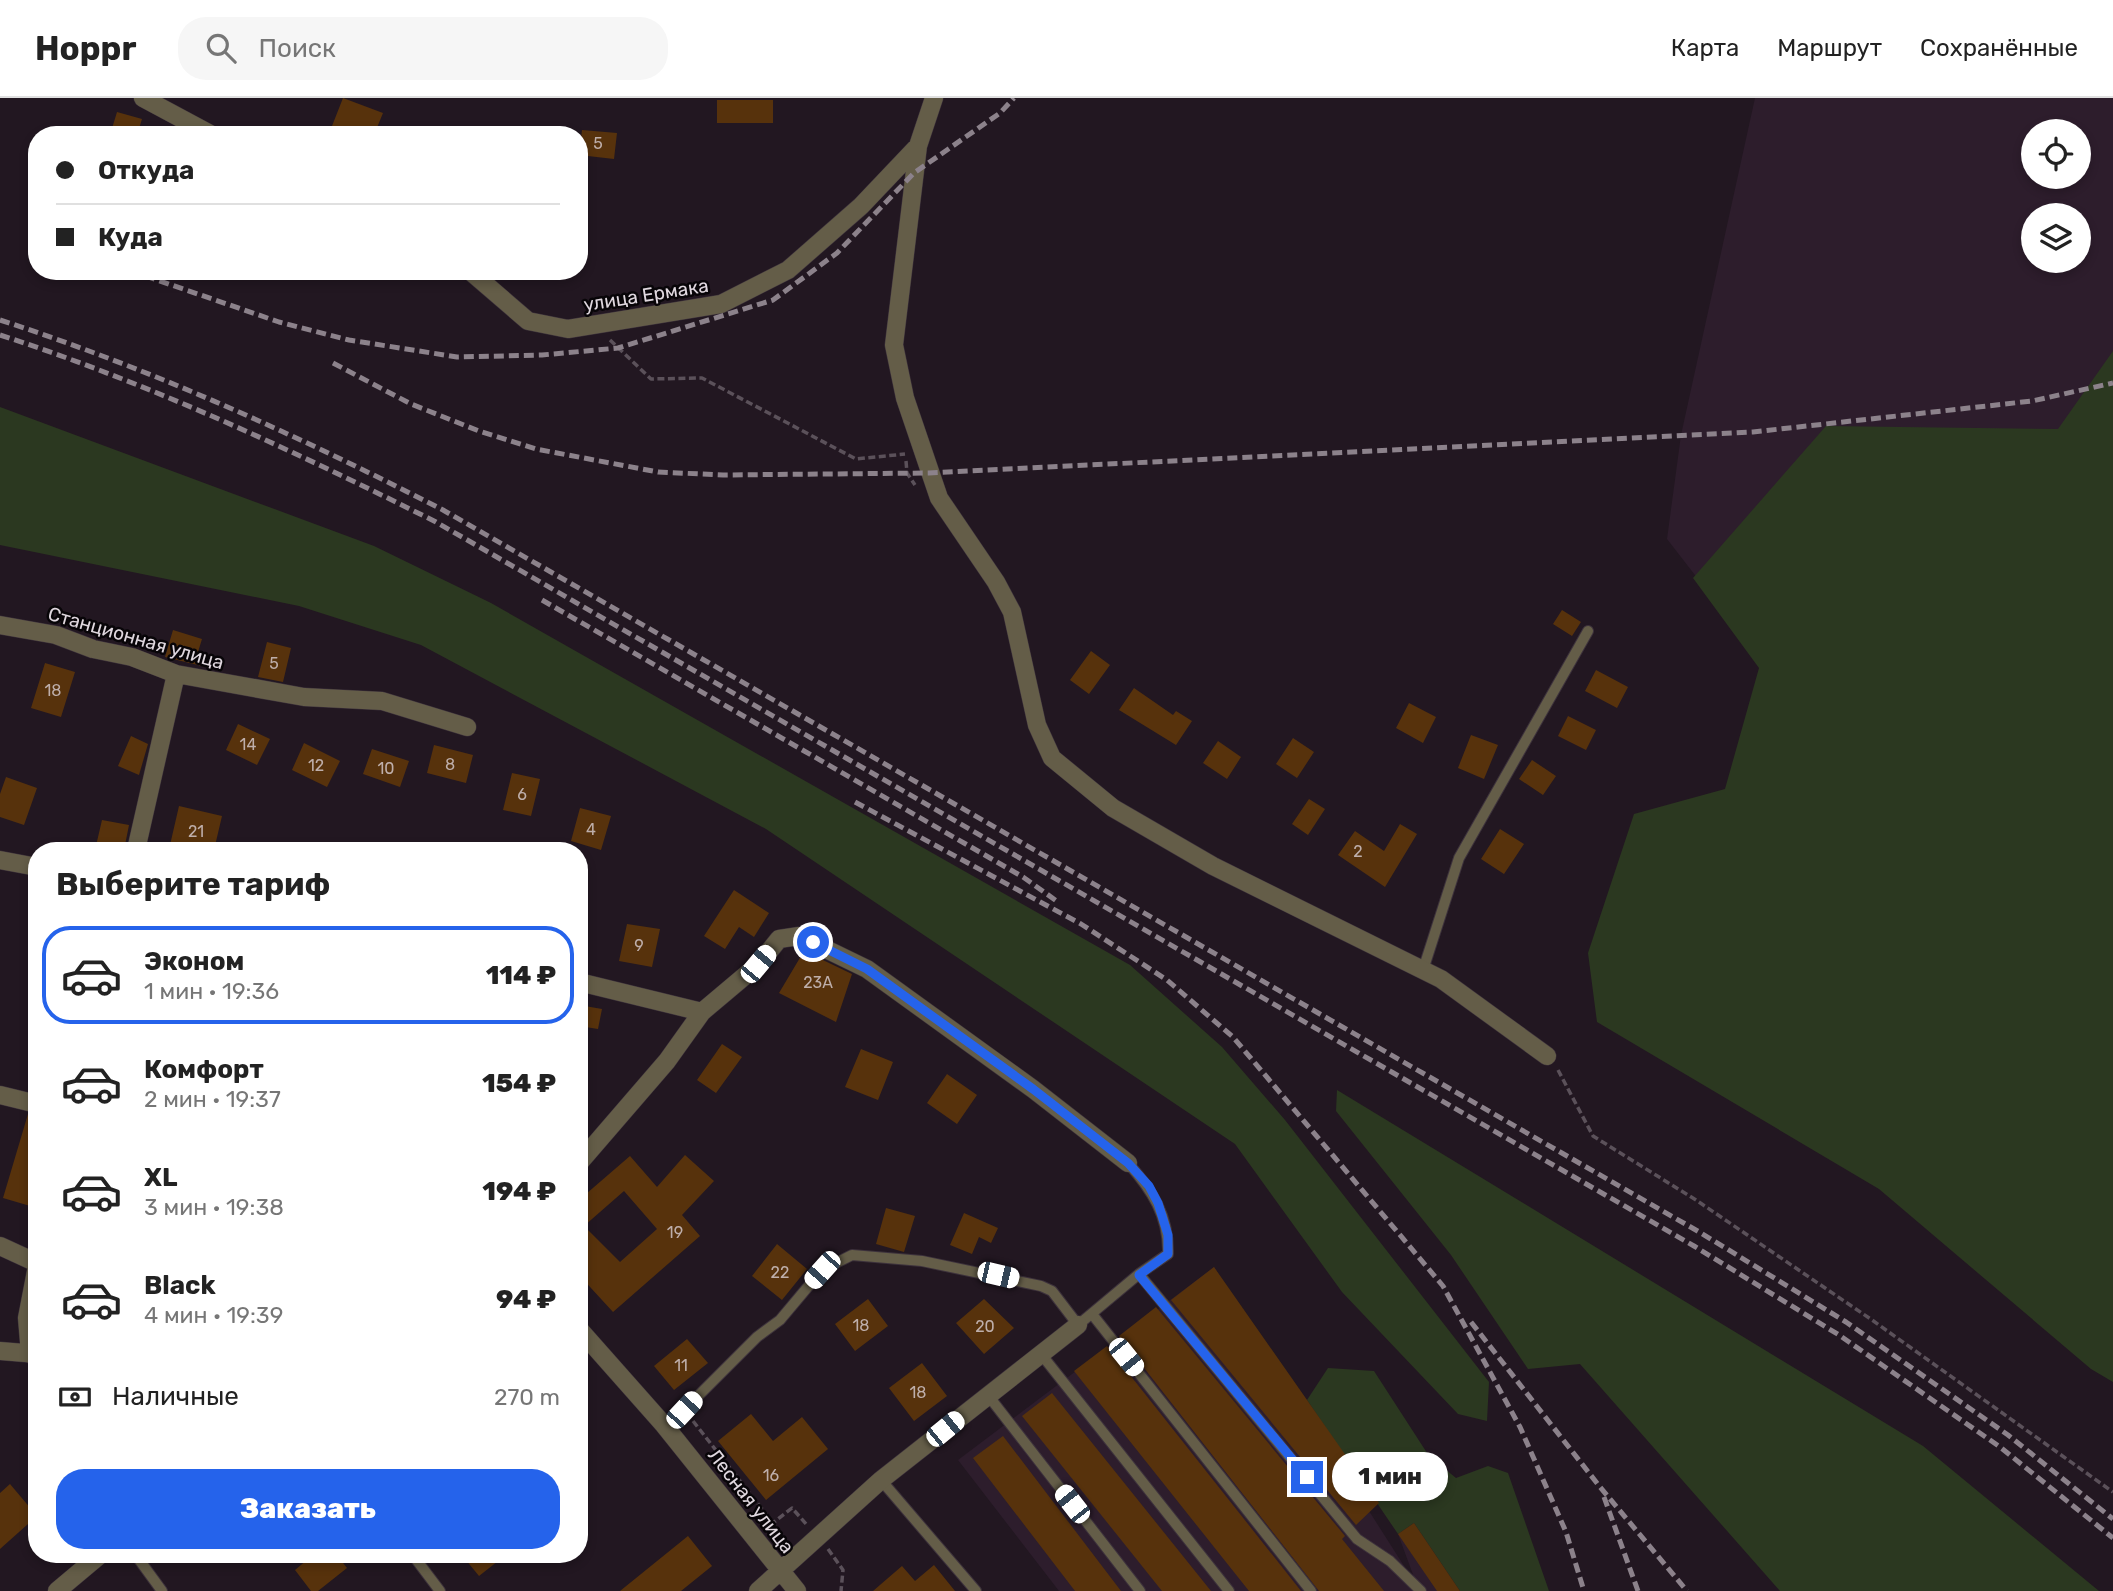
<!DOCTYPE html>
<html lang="ru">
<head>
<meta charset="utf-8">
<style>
  body { margin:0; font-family:Rubik,sans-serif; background:#f6f6f6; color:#222; height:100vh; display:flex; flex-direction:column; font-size:26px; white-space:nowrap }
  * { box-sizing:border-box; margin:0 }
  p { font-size:23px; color:#767676 }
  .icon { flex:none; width:38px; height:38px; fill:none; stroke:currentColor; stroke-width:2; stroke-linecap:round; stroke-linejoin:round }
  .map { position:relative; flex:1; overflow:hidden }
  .sheet { position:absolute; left:28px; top:744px; width:560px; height:721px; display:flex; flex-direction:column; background:#fff; border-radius:28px; box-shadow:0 4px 10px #0003 }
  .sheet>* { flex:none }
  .hud { position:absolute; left:28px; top:28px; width:560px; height:154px; border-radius:28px; box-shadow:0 4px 10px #0003; display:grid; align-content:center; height:154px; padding:0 28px; background:#fff }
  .tools { position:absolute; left:2021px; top:21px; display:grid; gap:14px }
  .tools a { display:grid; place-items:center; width:70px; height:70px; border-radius:50%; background:#fff; box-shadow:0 4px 10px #0003; font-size:35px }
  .end { position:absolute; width:32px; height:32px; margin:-16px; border:9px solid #2563eb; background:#fff; box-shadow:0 0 0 4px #fff }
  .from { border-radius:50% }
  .bubble { position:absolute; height:49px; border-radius:24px; background:#fff; box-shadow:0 4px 10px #0003; font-size:23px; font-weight:800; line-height:49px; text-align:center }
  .car { position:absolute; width:21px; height:42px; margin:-21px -10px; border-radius:9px; box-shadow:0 0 5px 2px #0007; background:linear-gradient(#fff 24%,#345 0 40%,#fff 0 76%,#345 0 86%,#fff 0) }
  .hud b { display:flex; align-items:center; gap:24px; height:66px; font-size:26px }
  .hud b+b { border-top:2px solid #e0e0e0 }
  .hud i { width:18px; height:18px; background:#222 }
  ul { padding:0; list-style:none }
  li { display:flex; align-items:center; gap:21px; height:98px; margin:0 14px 10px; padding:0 14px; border:4px solid transparent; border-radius:28px }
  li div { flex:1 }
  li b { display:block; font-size:26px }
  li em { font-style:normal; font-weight:800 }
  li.on { border-color:#2563eb }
  li>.icon { width:63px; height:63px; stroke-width:1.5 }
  h2 { padding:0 28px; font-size:32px; line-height:84px }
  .pay { display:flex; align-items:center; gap:18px; height:77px; padding:0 28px; font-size:26px }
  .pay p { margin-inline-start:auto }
  .cta { display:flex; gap:14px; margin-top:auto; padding:14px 28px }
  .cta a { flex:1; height:80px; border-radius:28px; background:#2563eb; color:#fff; font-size:28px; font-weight:800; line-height:80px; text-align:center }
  header { display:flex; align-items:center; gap:42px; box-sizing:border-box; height:98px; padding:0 35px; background:#fff; border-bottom:2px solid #e0e0e0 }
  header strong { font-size:33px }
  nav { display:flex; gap:38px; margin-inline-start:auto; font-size:24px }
  .search { width:490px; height:63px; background:#f6f6f6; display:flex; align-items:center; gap:18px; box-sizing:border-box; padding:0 24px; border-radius:28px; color:#767676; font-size:26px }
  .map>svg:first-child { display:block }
</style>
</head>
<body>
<header>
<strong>Hoppr</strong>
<div class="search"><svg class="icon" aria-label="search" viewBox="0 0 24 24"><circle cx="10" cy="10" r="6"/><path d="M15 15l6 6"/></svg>Поиск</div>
<nav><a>Карта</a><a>Маршрут</a><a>Сохранённые</a></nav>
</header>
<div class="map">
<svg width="2113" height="1493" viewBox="0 0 2113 1493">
  <rect width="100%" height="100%" fill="#221721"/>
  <!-- built -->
  <path fill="#2d1d2c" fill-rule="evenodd" d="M1755,0H2113V876L1916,762L1667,441L1681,337ZM2034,33H2079V79H2034ZM2034,117H2079V163H2034Z
    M1214,1169L1418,1490L1398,1436L1414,1425L1459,1493H1059L958,1362Z"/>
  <!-- green -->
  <path fill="#2b3820" d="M2113,253V1284L2091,1271L1879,1091L1597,924L1588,855L1634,716L1725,691L1759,570L1693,480L1826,328L2058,331Z
    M0,309L374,448L491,505L1130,867L1222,949L1285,1022L1489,1284L1487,1323L1458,1316L1342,1194L1235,1046L766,731L421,547L299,508L0,447Z
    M1337,992L1923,1348L2099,1493H1780L1580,1266L1528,1271L1451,1157L1336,1013Z
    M1328,1270L1374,1273L1429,1358L1456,1380L1488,1368L1508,1375L1549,1493H1460L1414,1425L1398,1436L1307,1302Z"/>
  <!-- building -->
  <path fill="#57320c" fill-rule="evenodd" d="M343,0L383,15L374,37H354L332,28Z
    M717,2H773V25H717Z
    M117,14L142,21L137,37H110Z
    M582,32L617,35L614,61L579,57Z
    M1562,512L1581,524L1572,538L1553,526Z
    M173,532L202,541L198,554L213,559L210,570L165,559Z
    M267,544L291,550L283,584L258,579Z
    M1091,553L1110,567L1089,596L1070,582Z
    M45,565L75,574L61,619L31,610Z
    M1596,572L1628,589L1617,610L1585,593Z
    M1134,590L1173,617L1176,613L1192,623L1176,647L1119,612Z
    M1409,605L1436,619L1423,645L1396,630Z
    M1568,618L1596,632L1586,652L1558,638Z
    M238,626L270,641L257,667L226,652Z
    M1471,637L1498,647L1484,681L1458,670Z
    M131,638L148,646L139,677L118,668Z
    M1293,640L1314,654L1297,680L1276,666Z
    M1218,643L1241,659L1227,681L1203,665Z
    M304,645L340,663L327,689L292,672Z
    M434,647L473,657L466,685L427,675Z
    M372,651L409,663L400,689L363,676Z
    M1532,662L1556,678L1543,697L1519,681Z
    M512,675L540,681L531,718L503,712Z
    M6,679L37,690L24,727L0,719V696Z
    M1309,701L1325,711L1308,737L1292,726Z
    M179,708L222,718L214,752H191L170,747Z
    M580,710L611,718L601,752L571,743Z
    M102,722L129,727L124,752H95Z
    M1400,726L1417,736L1385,789L1338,757L1355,733L1384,753Z
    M1500,731L1524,746L1504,776L1481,761Z
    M734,792L769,815L754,839L739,829L725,851L704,838Z
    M627,826L660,831L652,869L619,863Z
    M804,853L852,876L836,924L779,895Z
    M579,907L602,911L598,931L579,928Z
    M722,946L742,959L716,995L697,982Z
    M861,951L893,964L878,1002L845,989Z
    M947,976L977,997L957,1026L927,1005Z
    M28,1016L37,1017V1110L3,1100Z
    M685,1057L714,1083L682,1117L700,1138L613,1214L579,1177V1102L630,1058L657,1089ZM624,1093L657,1131L620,1164L584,1128Z
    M886,1110L915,1118L904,1154L876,1146Z
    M964,1115L998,1130L991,1145L979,1139L972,1156L950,1147Z
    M777,1146L807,1171L782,1202L752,1178Z
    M1214,1169L1379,1405L1356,1427L1171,1202Z
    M868,1201L888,1228L855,1253L835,1226Z
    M984,1201L1014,1230L984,1256L956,1225Z
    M1156,1209L1345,1438L1342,1441L1384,1493H1319L1119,1238Z
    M687,1241L708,1265L674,1292L654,1268Z
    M1107,1248L1301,1493H1249L1074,1273Z
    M922,1265L947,1298L914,1323L889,1290Z
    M1052,1295L1211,1493H1162L1022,1318Z
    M751,1316L773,1343L802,1319L828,1351L766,1402L718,1343Z
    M1003,1338L1121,1493H1075L973,1360Z
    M10,1386L37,1418L0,1451V1395Z
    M1414,1425L1460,1493H1437L1398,1436Z
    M688,1438L712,1468L681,1493H620Z
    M314,1456H336L347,1470L318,1493H311L295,1472Z
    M461,1456H507L479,1478Z
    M934,1467L955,1493H873L902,1468L915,1483Z"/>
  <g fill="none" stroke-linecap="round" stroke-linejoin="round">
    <!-- lane casing -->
    <g stroke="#3d323c" stroke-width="12">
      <path id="lane" d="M1423,872L1459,760L1588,533
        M1128,1065C1152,1092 1169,1118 1168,1156L1139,1176L1357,1441L1390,1463L1421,1493
        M1092,1216L1311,1493
        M1041,1256L1229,1493
        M987,1296L1140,1493
        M664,1327L684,1312L757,1239L780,1222L822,1172L852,1157L922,1163L1041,1188L1052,1193L1078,1227L1139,1176
        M881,1382L976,1493
        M135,1456L162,1493
        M412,1456L440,1493"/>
    </g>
    <!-- street casing -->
    <g stroke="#3d323c" stroke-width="19">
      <path id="street" d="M143,0L212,37
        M934,0L918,48L894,247L905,300L939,400L996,484L1012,514L1037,627L1052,660L1113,710L1213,768L1441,881L1547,958
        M470,173L528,223L568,231L721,206L788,172L861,108L918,48
        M0,527L56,537L93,551L132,559L176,576L304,599L382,603L467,629
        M136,752L176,576
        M0,762L37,769
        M579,884L702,914
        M0,997L37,1006
        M579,1065L667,963L702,914L759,866L779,841L799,838L867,871L1033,991L1128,1065
        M0,1148L37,1165
        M579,1231L664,1327L797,1493
        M0,1253L37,1256
        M30,1256L27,1220L37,1168
        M57,1493L101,1456
        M758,1493L881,1382L1078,1227"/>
    </g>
    <!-- path -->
    <path stroke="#5b515a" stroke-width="3.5" stroke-dasharray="7 3.5" stroke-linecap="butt" d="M610,242L651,281L702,280L856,361L905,356
      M906,363L907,375L915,387
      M1558,972L1593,1038L1696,1102L1872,1222L2113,1394
      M693,1323L773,1425L792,1410L807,1427
      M828,1451L843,1472L841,1493"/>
    <!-- lane -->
    <use href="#lane" stroke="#645d48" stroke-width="10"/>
    <!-- street -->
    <use href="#street" stroke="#645d48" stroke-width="18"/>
    <!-- rail -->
    <path stroke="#8c828b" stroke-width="5" stroke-dasharray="10 5" stroke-linecap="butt" d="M131,173L279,224L349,242L457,259L542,257L618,250L773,202L837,155L914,75L1000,15L1014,0
      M0,222C154,272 299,338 443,412L1701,1135L1846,1224L2008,1337L2113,1421
      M0,237C151,286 294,353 436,424L1694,1148L1839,1237L2000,1349L2113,1440
      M333,265L411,306L479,333L536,351L658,374L723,377L929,375L1753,334L2032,303L2113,285
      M542,502L1023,779L1058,804
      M855,704L1081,826L1167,882L1233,939L1443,1188L1520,1329L1566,1434L1584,1493
      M1471,1224L1600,1389L1687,1493
      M1604,1399L1638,1493"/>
  </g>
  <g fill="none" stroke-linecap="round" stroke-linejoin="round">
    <!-- route -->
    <path stroke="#2563eb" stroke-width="9" d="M813,844L867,871L1033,991L1128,1065L1149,1088L1158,1105L1168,1137V1156L1139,1177L1307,1379"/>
  </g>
  <g text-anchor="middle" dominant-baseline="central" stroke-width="5" stroke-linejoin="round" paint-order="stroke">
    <!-- number labels -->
    <g font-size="16" fill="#beaeaa">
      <text x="598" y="45">5</text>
      <text x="274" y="565">5</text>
      <text x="53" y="592">18</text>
      <text x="248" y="646">14</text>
      <text x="450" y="666">8</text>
      <text x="316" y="667">12</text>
      <text x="386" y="670">10</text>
      <text x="522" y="696">6</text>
      <text x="591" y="731">4</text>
      <text x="196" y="733">21</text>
      <text x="1358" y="753">2</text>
      <text x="639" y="847">9</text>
      <text x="818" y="884">23А</text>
      <text x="675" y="1134">19</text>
      <text x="780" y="1174">22</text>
      <text x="861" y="1227">18</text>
      <text x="985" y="1228">20</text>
      <text x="681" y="1267">11</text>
      <text x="918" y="1294">18</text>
      <text x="771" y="1377">16</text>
    </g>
    <!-- street labels -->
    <g font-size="19" fill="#e0d8df" stroke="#080508">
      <text transform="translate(646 197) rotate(-9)">улица Ермака</text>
      <text transform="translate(136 540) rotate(16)">Станционная улица</text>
      <text transform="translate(751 1403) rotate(52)">Лесная улица</text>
    </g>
  </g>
</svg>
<div class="tools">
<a><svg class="icon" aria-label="locate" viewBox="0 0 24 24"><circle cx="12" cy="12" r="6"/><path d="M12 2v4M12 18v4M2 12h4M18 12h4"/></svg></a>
<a><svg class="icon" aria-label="layers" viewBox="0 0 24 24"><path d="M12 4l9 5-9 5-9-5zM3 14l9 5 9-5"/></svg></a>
</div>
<i class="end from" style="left:813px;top:844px"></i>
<i class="end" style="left:1307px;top:1379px"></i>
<div class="bubble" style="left:1332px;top:1354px;width:116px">1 мин</div>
<i class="car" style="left:758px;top:866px;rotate:40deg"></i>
<i class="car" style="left:822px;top:1172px;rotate:222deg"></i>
<i class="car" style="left:998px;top:1177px;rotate:103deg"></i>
<i class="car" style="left:1126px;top:1259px;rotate:141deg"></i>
<i class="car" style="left:684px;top:1312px;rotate:43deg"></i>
<i class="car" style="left:945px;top:1331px;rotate:51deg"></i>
<i class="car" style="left:1072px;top:1406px;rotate:322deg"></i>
<div class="hud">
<b><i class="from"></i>Откуда</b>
<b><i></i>Куда</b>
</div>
<section class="sheet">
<h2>Выберите тариф</h2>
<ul>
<li class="on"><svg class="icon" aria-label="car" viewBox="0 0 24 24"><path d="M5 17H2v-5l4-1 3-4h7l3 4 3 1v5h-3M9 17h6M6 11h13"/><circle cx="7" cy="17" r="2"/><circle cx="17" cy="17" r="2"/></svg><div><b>Эконом</b><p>1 мин · 19:36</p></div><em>114 ₽</em></li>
<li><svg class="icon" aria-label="car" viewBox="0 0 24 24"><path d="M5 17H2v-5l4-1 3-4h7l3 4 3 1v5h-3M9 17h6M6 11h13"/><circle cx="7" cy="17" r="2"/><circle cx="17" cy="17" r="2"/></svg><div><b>Комфорт</b><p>2 мин · 19:37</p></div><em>154 ₽</em></li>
<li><svg class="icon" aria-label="car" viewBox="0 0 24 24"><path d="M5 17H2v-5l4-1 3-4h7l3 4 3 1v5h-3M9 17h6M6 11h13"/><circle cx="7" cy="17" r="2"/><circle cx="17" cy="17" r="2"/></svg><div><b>XL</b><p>3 мин · 19:38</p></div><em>194 ₽</em></li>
<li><svg class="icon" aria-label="car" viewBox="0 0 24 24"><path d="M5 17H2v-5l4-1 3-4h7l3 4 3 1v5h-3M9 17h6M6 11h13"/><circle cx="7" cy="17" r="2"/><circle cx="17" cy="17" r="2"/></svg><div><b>Black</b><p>4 мин · 19:39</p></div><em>94 ₽</em></li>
</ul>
<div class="pay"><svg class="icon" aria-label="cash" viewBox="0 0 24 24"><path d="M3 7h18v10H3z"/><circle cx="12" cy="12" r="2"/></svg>Наличные<p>270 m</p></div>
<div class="cta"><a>Заказать</a></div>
</section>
</div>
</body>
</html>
